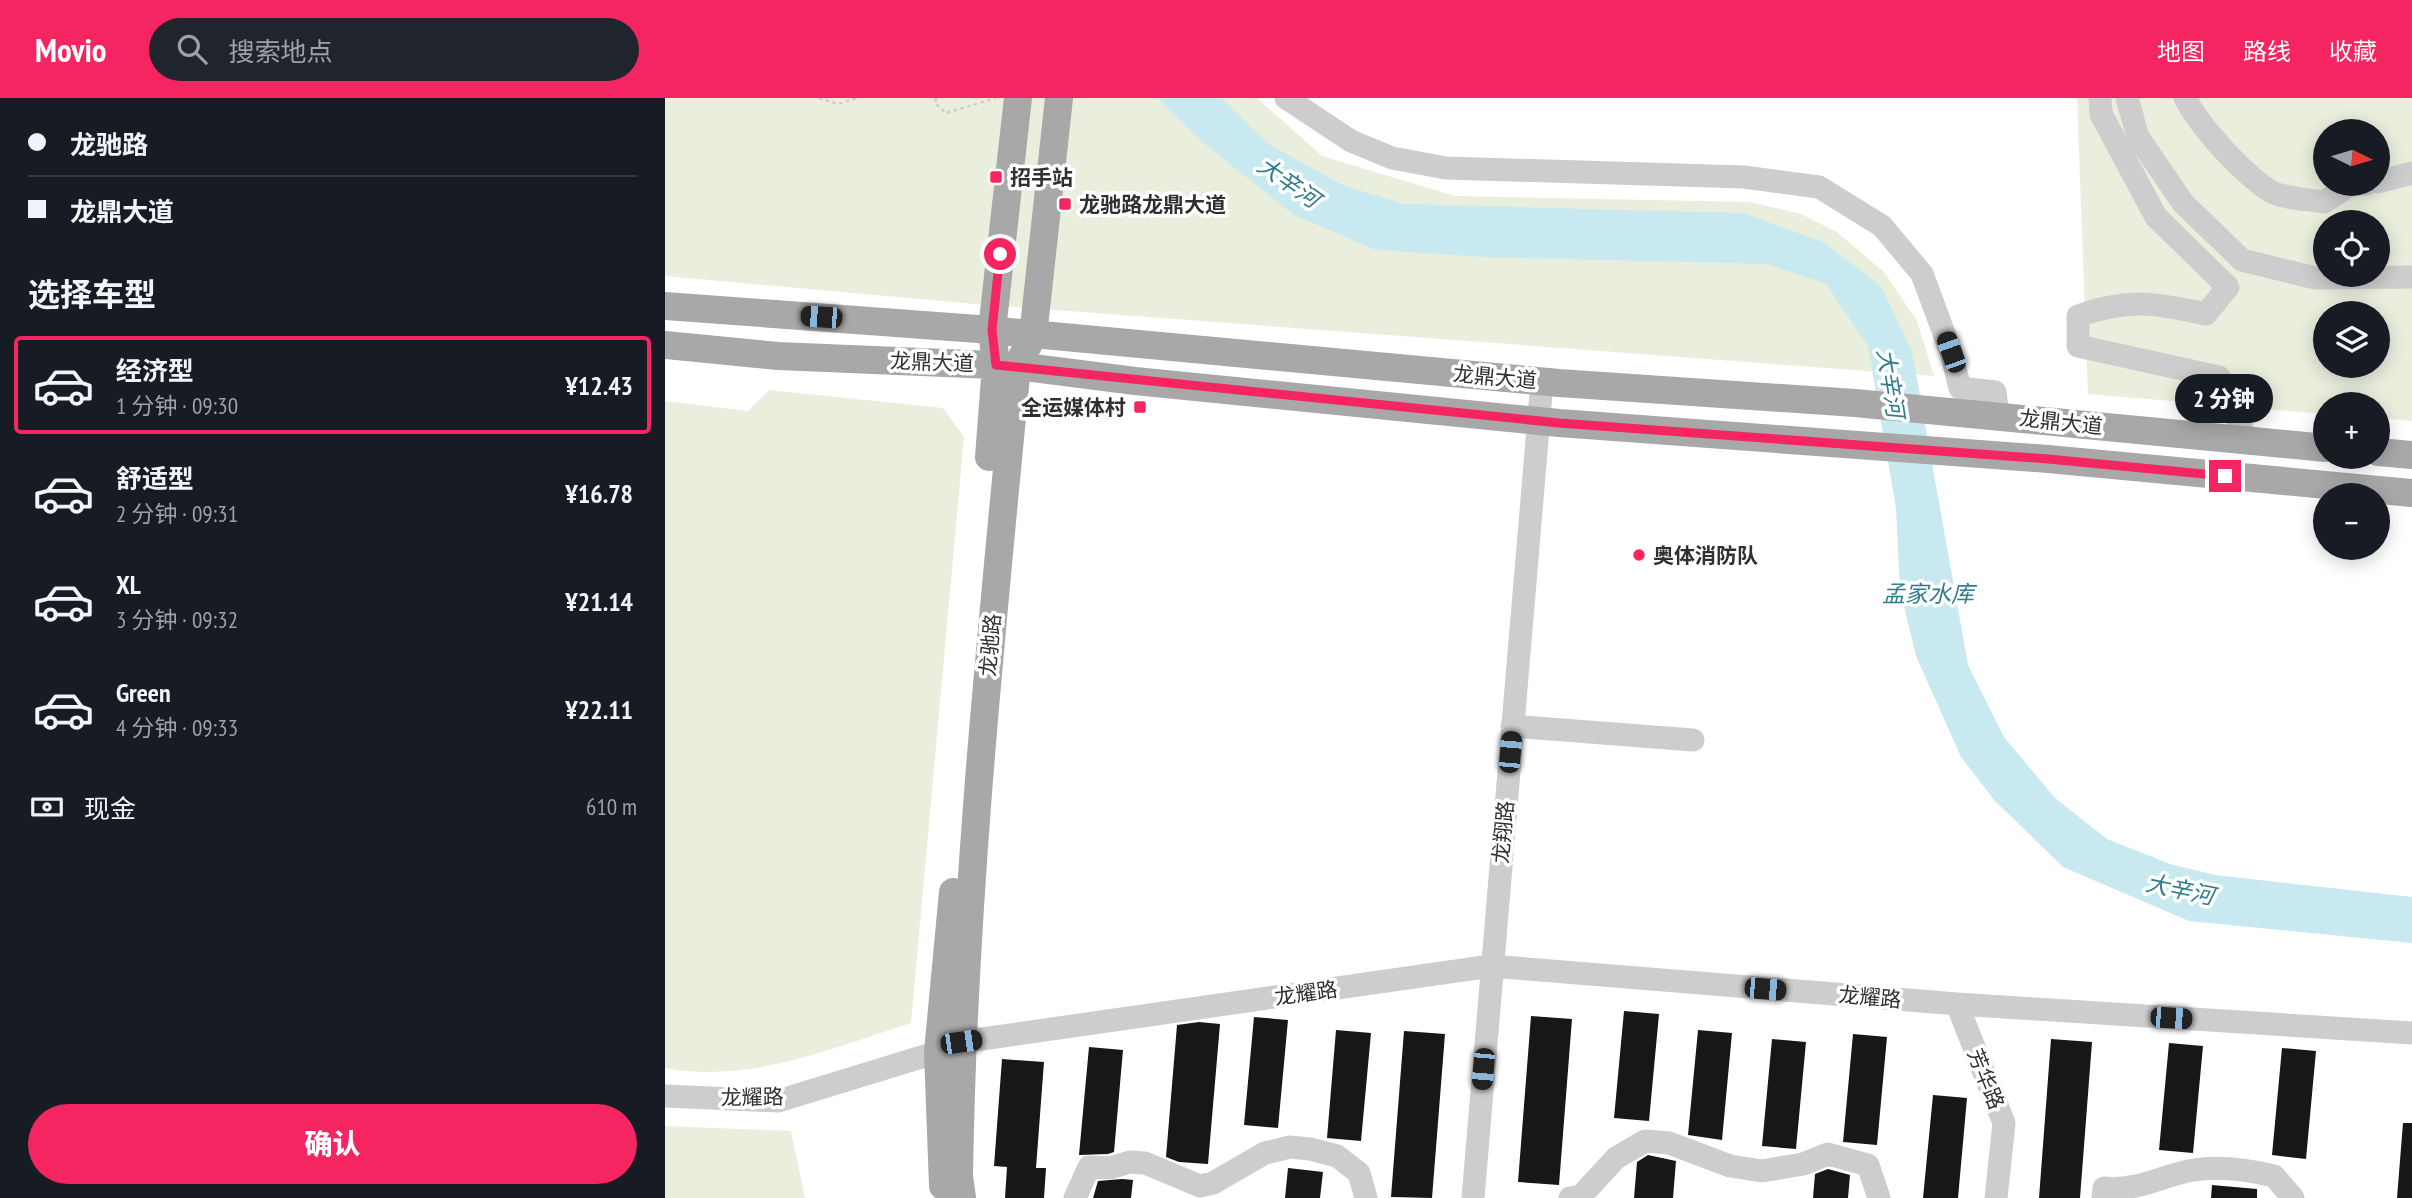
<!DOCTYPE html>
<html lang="zh">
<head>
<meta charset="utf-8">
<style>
  body { margin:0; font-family:"PT Sans Narrow","Noto Sans SC",sans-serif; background:#20242c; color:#f1f3f6; height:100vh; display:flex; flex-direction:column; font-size:26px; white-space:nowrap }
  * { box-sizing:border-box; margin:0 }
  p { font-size:23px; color:#9ea1a6 }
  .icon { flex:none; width:38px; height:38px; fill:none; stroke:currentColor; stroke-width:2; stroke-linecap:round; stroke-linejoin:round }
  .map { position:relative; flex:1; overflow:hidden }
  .side { display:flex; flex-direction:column; background:#171b24; width:665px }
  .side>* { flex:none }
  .hud { display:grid; align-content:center; height:154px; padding:0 28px; background:#171b24 }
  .needle { width:46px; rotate:95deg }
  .tools { position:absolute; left:1648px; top:21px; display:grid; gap:14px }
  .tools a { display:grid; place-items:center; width:77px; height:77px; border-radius:50%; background:#171b24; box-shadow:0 4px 18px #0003; font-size:35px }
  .end { position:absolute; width:32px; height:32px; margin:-16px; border:9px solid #f52561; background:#fff; box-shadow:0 0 0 4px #fff }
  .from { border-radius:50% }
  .bubble { position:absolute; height:49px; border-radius:24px; background:#171b24; box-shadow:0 4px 18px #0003; font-size:23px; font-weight:800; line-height:49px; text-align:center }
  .car { position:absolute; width:21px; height:42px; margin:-21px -10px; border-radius:9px; box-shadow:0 0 5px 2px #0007; background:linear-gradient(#222 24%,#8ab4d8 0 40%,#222 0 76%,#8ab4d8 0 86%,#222 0) }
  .hud b { display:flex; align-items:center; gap:24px; height:66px; font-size:26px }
  .hud b+b { border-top:2px solid #363941 }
  .hud i { width:18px; height:18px; background:#f1f3f6 }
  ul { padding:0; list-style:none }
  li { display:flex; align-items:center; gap:21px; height:98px; margin:0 14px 10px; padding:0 14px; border:4px solid transparent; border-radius:7px }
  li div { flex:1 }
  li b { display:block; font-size:26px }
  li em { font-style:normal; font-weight:800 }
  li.on { border-color:#f52561 }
  li>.icon { width:63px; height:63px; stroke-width:1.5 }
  h2 { padding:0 28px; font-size:32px; line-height:84px }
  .pay { display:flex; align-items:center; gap:18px; height:77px; padding:0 28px; font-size:26px }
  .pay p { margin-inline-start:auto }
  .cta { display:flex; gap:14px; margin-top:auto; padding:14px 28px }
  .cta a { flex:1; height:80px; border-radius:42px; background:#f52561; color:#fff; font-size:28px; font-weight:800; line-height:80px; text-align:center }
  header { display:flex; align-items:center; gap:42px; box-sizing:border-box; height:98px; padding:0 35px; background:#f52561; color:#fff }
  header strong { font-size:33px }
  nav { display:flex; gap:38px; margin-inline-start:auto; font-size:24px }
  .search { width:490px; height:63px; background:#20242c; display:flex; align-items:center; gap:18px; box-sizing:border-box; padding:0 24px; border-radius:38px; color:#9ea1a6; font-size:26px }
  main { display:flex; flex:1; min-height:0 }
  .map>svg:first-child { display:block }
</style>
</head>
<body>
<header>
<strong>Movio</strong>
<div class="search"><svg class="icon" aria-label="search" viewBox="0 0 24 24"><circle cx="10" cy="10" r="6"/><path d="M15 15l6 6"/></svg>搜索地点</div>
<nav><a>地图</a><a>路线</a><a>收藏</a></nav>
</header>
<main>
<section class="side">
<div class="hud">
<b><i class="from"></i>龙驰路</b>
<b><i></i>龙鼎大道</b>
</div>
<h2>选择车型</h2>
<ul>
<li class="on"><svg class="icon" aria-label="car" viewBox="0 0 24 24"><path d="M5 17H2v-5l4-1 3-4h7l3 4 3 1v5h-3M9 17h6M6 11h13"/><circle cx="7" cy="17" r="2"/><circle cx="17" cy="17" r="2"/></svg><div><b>经济型</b><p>1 分钟 · 09:30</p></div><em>¥12.43</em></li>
<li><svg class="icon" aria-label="car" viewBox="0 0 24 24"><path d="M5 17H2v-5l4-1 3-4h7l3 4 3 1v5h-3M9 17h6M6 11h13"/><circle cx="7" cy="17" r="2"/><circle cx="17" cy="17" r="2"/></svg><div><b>舒适型</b><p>2 分钟 · 09:31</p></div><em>¥16.78</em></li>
<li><svg class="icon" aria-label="car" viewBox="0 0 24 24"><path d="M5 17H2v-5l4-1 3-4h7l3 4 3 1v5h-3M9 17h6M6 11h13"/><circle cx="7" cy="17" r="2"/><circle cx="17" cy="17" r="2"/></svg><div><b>XL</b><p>3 分钟 · 09:32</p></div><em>¥21.14</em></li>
<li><svg class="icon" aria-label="car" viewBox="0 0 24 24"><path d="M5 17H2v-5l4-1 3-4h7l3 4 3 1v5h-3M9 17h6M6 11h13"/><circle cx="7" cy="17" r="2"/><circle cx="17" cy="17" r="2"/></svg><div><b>Green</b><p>4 分钟 · 09:33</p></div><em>¥22.11</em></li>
</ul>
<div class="pay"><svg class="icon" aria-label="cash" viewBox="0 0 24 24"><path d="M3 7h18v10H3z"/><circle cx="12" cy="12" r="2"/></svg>现金<p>610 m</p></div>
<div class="cta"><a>确认</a></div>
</section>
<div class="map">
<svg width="1747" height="1100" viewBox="0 0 1747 1100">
  <rect width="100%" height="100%" fill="#fff"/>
  <!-- green -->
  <path fill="#eaeedd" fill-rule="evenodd" d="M0,0H592L657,58L790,98L1085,104L1136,116L1172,134L1219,174L1252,223L1269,278L310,206L0,178Z
    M1412,0H1747V323L1713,320V306H1661V316L1423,296ZM1661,33H1713V86H1661ZM1661,124H1713V177H1661ZM1661,215H1713V268H1661Z
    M104,292L278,310L299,339L246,925C167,950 84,986 0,970V303L83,313Z
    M0,1028L126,1033L140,1100H0Z"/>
  <!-- water -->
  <path fill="#c8e9f0" d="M492,0H556L605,47L677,87L739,106L1078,115L1158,144L1215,187L1247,253L1303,567L1339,639L1390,700L1442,741L1505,766L1550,777L1747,799V845L1524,823L1398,769L1330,703L1296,659L1251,558L1235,492L1231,410L1203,248L1161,186L1101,166L819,159L711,152L629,117L541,47Z"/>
  <!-- building -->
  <path fill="#171717" d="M959,913L994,916L984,1023L949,1020Z
    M866,918L907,921L894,1087L853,1084Z
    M589,919L623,922L613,1030L579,1027Z
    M534,924L555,926L543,1066L514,1064L501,1059L512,927Z
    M671,932L706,935L696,1043L662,1040Z
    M1033,932L1067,935L1057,1042L1023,1037Z
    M739,933L780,936L767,1100L726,1099Z
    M1188,936L1222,939L1212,1047L1178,1044Z
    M1107,941L1141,944L1131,1051L1097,1048Z
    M1386,941L1427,944L1415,1100H1374Z
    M1504,945L1538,948L1528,1055L1494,1052Z
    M424,949L458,952L449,1054L443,1056L414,1057Z
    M1617,950L1651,953L1641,1061L1607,1057Z
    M337,961L379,964L371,1070H381L379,1100H340L342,1069L329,1068Z
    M1268,997L1302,1000L1293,1100H1258Z
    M1738,1025H1747V1100H1732Z
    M983,1057L1011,1063L1008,1100H969L972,1064Z
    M623,1070L658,1074L655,1100H620Z
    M1163,1071L1185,1077L1183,1100H1148L1150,1076Z
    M457,1081L468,1082L466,1100H428L433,1083Z
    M1547,1087L1592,1091V1100H1546Z"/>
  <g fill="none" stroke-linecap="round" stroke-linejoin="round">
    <!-- path -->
    <path stroke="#cdcdcd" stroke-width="2.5" stroke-dasharray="3.5 3.5" stroke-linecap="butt" d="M154,0L173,6L192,0
      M271,0L270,5L281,15L331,0"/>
    <!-- minor -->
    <path stroke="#cdcdcd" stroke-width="23" d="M621,0L686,43L727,60L781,70L1079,79L1154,89L1217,128L1257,176L1286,254L1295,290L1330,294L1333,318
      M1435,0L1436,16L1491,119L1563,189L1541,216C1489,205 1464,200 1413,218V248L1554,279L1583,345
      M1462,0L1473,39L1518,105L1577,162L1650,180L1747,179
      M1520,0C1536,30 1576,74 1605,93C1619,101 1643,101 1659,104L1685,87L1702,86
      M1713,84L1747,75
      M847,628L1028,642
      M1292,906L1339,1025L1331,1100
      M0,998L113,1003L273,954L296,944L826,868L1292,906L1747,935
      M410,1100L424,1069L445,1070L465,1064L480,1065L535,1088L548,1085L600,1055L625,1049L645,1051L672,1058L694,1075L701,1100
      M808,1100L877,283
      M905,1100L916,1098L951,1060L980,1043L1004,1045L1065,1068L1097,1073L1138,1066L1163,1056L1203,1067L1214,1100
      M1438,1100L1439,1090C1475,1093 1495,1078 1528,1072C1553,1068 1584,1072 1609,1078L1628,1100"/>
    <!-- major -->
    <path stroke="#a8a8a8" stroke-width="28" d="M0,208L313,231L894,285L1190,305L1661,350
      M0,247L113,258L352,268L470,283L894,325L1383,361L1747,395
      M1713,354L1747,357
      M324,359L331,267L327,232L353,0
      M278,1088L273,954L288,794
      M297,1100L294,1078C298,808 326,537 352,268L368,238L394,0"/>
  </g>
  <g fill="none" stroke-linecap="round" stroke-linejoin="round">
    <!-- route -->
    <path stroke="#f52561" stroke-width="9" d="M335,156L327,232L331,267L894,325L1383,361L1560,378"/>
  </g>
  <!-- markers -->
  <g fill="#f52561" stroke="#fff" stroke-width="2.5">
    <rect x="324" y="72" width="14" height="14" rx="3.5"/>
    <rect x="393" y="99" width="14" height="14" rx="3.5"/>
    <rect x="468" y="302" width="14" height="14" rx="3.5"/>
    <circle cx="974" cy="457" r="7"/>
  </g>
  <g text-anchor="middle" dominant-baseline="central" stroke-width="7" stroke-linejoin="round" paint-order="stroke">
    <!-- poi labels -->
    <g font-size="21" font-weight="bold" fill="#303030" stroke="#fff" text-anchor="start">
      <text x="345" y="79">招手站</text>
      <text x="414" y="106">龙驰路龙鼎大道</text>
      <text x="461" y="309" text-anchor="end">全运媒体村</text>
      <text x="988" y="457">奥体消防队</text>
    </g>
    <!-- street labels -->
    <g font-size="21" fill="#303030" stroke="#fff">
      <text transform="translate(267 264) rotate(2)">龙鼎大道</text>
      <text transform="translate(830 279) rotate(5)">龙鼎大道</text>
      <text transform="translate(1396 324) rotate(6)">龙鼎大道</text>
      <text transform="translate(325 547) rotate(-85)">龙驰路</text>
      <text transform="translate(838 734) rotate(-85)">龙翔路</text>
      <text transform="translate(641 895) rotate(-8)">龙耀路</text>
      <text transform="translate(1205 899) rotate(5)">龙耀路</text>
      <text transform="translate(1321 981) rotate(68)">芳华路</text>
      <text transform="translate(87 999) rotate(-1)">龙耀路</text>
    </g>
    <!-- water labels -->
    <g font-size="23" font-style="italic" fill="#327d8d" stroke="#fff">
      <text transform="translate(624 84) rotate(35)">大辛河</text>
      <text transform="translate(1226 285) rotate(81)">大辛河</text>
      <text x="1263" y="495">孟家水库</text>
      <text transform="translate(1515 791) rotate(12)">大辛河</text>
    </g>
  </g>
</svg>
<div class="tools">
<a><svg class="needle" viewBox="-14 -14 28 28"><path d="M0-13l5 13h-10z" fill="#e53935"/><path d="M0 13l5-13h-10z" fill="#9ea1a6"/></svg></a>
<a><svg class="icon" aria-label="locate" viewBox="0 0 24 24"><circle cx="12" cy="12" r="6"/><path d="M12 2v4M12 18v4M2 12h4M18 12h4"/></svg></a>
<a><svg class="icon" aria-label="layers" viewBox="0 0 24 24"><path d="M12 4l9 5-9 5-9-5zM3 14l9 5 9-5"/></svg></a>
<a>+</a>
<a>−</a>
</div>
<i class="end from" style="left:335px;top:156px"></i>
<i class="end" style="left:1560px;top:378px"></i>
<div class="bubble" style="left:1510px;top:276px;width:98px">2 分钟</div>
<i class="car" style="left:156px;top:219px;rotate:274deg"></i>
<i class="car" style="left:1286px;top:254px;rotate:340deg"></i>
<i class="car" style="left:845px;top:654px;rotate:5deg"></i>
<i class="car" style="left:1100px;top:891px;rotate:95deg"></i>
<i class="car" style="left:1506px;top:920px;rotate:94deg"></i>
<i class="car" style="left:296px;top:944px;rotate:82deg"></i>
<i class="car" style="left:818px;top:971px;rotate:185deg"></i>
</div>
</main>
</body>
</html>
